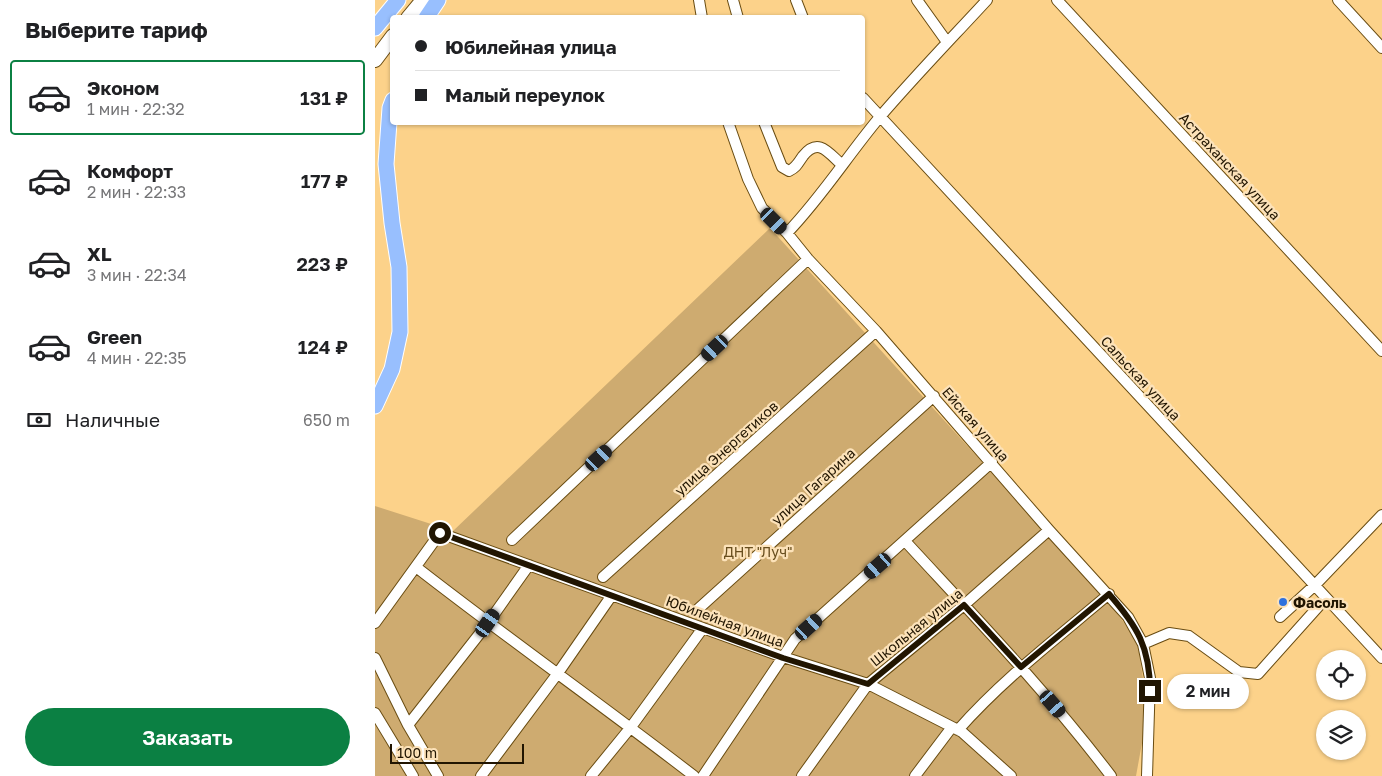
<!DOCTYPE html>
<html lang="ru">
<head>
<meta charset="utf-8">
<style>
  body { margin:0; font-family:"Golos Text",sans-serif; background:#f6f6f6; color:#202124; height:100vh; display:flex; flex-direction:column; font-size:19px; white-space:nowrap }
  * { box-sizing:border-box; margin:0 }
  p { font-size:16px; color:#757577 }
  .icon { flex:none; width:28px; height:28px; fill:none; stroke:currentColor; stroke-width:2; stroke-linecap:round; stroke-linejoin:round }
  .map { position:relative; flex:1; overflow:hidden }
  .sheet { display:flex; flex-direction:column; background:#fff; width:375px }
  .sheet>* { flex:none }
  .banner { position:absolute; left:15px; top:15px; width:475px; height:110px; border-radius:5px; box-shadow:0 1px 4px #0004; display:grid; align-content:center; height:110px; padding:0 25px; background:#fff }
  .buttons { position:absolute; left:941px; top:650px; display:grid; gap:10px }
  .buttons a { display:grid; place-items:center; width:50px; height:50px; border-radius:50%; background:#fff; box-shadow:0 1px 4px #0004; font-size:25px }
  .scale { position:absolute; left:15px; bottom:12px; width:134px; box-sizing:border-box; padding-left:5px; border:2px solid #211501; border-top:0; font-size:14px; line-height:18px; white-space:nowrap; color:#211501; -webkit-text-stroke:4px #fce2b9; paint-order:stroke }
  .end { position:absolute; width:22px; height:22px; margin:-11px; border:6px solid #211501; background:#fff; box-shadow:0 0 0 2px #fff }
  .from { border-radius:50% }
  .bubble { position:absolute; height:35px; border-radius:18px; background:#fff; box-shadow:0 1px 4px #0004; font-size:16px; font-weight:600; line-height:35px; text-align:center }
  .car { position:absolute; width:15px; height:30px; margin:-15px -8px; border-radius:6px; box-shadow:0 0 4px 1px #0007; background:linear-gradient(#222 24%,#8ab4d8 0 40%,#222 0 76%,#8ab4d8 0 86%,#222 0) }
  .banner b { display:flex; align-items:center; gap:18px; height:48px; font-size:19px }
  .banner b+b { border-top:1px solid #e0e0e0 }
  .banner i { width:12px; height:12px; background:#202124 }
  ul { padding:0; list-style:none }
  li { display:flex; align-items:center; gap:15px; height:75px; margin:0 10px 8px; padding:0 15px; border:2px solid transparent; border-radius:5px }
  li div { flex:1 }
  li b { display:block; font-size:19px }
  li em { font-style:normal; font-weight:600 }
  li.active { border-color:#0b8043 }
  li>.icon { width:45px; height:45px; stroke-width:1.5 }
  h2 { padding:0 25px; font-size:22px; line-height:60px }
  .pay { display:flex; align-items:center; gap:12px; height:55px; padding:0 25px; font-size:19px }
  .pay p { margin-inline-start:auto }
  .button { display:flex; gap:10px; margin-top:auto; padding:10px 25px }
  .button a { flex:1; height:58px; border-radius:30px; background:#0b8043; color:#fff; font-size:20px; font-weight:600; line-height:58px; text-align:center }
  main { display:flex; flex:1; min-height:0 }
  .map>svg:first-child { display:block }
</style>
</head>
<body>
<main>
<section class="sheet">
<h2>Выберите тариф</h2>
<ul>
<li class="active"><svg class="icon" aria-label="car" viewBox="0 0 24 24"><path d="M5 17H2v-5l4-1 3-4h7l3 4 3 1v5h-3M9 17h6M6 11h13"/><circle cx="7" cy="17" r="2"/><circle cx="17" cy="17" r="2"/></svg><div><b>Эконом</b><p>1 мин · 22:32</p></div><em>131 ₽</em></li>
<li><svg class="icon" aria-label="car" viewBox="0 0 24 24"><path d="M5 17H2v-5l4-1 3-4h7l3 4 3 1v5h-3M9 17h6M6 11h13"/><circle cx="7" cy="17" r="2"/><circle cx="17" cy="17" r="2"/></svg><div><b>Комфорт</b><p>2 мин · 22:33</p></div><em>177 ₽</em></li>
<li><svg class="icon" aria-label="car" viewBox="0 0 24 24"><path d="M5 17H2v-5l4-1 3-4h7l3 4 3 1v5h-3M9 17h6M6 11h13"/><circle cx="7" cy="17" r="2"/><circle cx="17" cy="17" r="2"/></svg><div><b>XL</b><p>3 мин · 22:34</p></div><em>223 ₽</em></li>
<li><svg class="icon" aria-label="car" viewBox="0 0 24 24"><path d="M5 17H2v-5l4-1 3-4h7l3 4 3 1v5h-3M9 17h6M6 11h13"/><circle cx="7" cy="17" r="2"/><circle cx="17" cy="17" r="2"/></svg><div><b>Green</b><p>4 мин · 22:35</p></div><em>124 ₽</em></li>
</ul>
<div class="pay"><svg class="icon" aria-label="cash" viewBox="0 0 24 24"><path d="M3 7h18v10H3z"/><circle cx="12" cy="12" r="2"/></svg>Наличные<p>650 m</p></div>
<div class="button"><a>Заказать</a></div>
</section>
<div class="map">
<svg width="1007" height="776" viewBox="0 0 1007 776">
  <rect width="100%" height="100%" fill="#fcd28a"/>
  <!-- green -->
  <path fill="#ceab70" d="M395,228L732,600L762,640L773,710L761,776H0V506L78,531Z"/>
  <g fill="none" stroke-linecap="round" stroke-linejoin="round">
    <!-- street casing -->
    <g stroke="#694c12" stroke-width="12">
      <path id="street" d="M324,0L327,18
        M358,0L363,18
        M421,0L428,18
        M542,0L572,42
        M682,0L1007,351
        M963,0L1007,48
        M488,98L1007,658
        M353,122L373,179L387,208L412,233L433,259L501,331L674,530L753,617L768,644L775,678L772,776
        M389,122L407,167L414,171C422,167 423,163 428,156C443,137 453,152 466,164
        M412,233C446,198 473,155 504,118C539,77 576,39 612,0
        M137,540L433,259
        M530,541C601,618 673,693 736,776
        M41,567C132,638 227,705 319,776
        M228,577L501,331
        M322,610L559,396
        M905,617L940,585L1007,515
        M0,623L65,533L408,657L493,684L587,732L636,776
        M768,644L794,633L814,636L864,672L883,674L951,598
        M0,658L33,725L63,776
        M0,713L38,776
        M33,725L113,623L154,565
        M583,730C628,679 682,638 734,594
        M106,776L183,673L237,595
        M216,776L256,727L328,628
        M328,776L420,639L617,462
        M427,776L493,684L589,605L674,530
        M540,776L577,727"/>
    </g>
    <!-- secondary casing -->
    <g stroke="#694c12" stroke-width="16">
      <path id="secondary" d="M33,18L48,0
        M0,60L18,36"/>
    </g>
    <!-- primary casing -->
    <g stroke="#fff" stroke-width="17">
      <path id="primary" d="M51,18L63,0
        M0,28L23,0
        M0,406L17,369L25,332L24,267L17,223L11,164L15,108L18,100"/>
    </g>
    <!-- street -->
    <use href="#street" stroke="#fff" stroke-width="10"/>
    <!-- secondary -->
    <use href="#secondary" stroke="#fff" stroke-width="14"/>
    <!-- primary -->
    <use href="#primary" stroke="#98bffe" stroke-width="15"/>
  </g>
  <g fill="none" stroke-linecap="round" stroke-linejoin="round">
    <!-- route -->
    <path stroke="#211501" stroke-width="6" d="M65,533L408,658L493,684L589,605L646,667L734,594C762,626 775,647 775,691"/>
  </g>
  <!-- markers -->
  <circle fill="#2e71de" stroke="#fce2b9" stroke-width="2" cx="908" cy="602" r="5"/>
  <g text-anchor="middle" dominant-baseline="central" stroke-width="4.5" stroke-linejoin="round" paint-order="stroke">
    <!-- street labels -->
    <g font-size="14" fill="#211501" stroke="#fce2b9">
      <text transform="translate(855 166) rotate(47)">Астраханская улица</text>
      <text transform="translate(766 378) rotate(47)">Сальская улица</text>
      <text transform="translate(601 424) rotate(49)">Ейская улица</text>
      <text transform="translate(351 448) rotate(-42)">улица Энергетиков</text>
      <text transform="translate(438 486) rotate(-42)">улица Гагарина</text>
      <text transform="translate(350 621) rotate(20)">Юбилейная улица</text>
      <text transform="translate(541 627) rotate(-39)">Школьная улица</text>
    </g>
    <!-- park labels -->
    <g font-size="14" fill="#684e1e" stroke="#fce2b9">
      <text x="383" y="551">ДНТ "Луч"</text>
    </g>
    <!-- poi labels -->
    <g font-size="14" font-weight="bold" fill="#211501" stroke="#fce2b9" text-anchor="start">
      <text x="918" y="602">Фасоль</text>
    </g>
  </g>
</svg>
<div class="buttons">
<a><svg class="icon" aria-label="locate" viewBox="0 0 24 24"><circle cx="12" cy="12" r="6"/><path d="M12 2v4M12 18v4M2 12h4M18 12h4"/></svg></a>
<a><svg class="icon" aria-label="layers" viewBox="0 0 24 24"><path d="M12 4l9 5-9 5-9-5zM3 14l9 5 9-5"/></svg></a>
</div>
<div class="scale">100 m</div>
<i class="end from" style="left:65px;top:533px"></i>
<i class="end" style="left:775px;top:691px"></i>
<div class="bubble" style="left:792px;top:674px;width:82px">2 мин</div>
<i class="car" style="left:399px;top:221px;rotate:135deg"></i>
<i class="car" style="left:340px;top:348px;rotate:227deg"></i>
<i class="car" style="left:224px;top:458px;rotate:47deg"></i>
<i class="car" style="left:503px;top:566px;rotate:229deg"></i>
<i class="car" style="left:113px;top:623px;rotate:35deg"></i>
<i class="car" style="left:434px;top:627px;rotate:48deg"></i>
<i class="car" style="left:678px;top:704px;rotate:139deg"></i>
<div class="banner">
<b><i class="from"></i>Юбилейная улица</b>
<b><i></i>Малый переулок</b>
</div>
</div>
</main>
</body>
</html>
